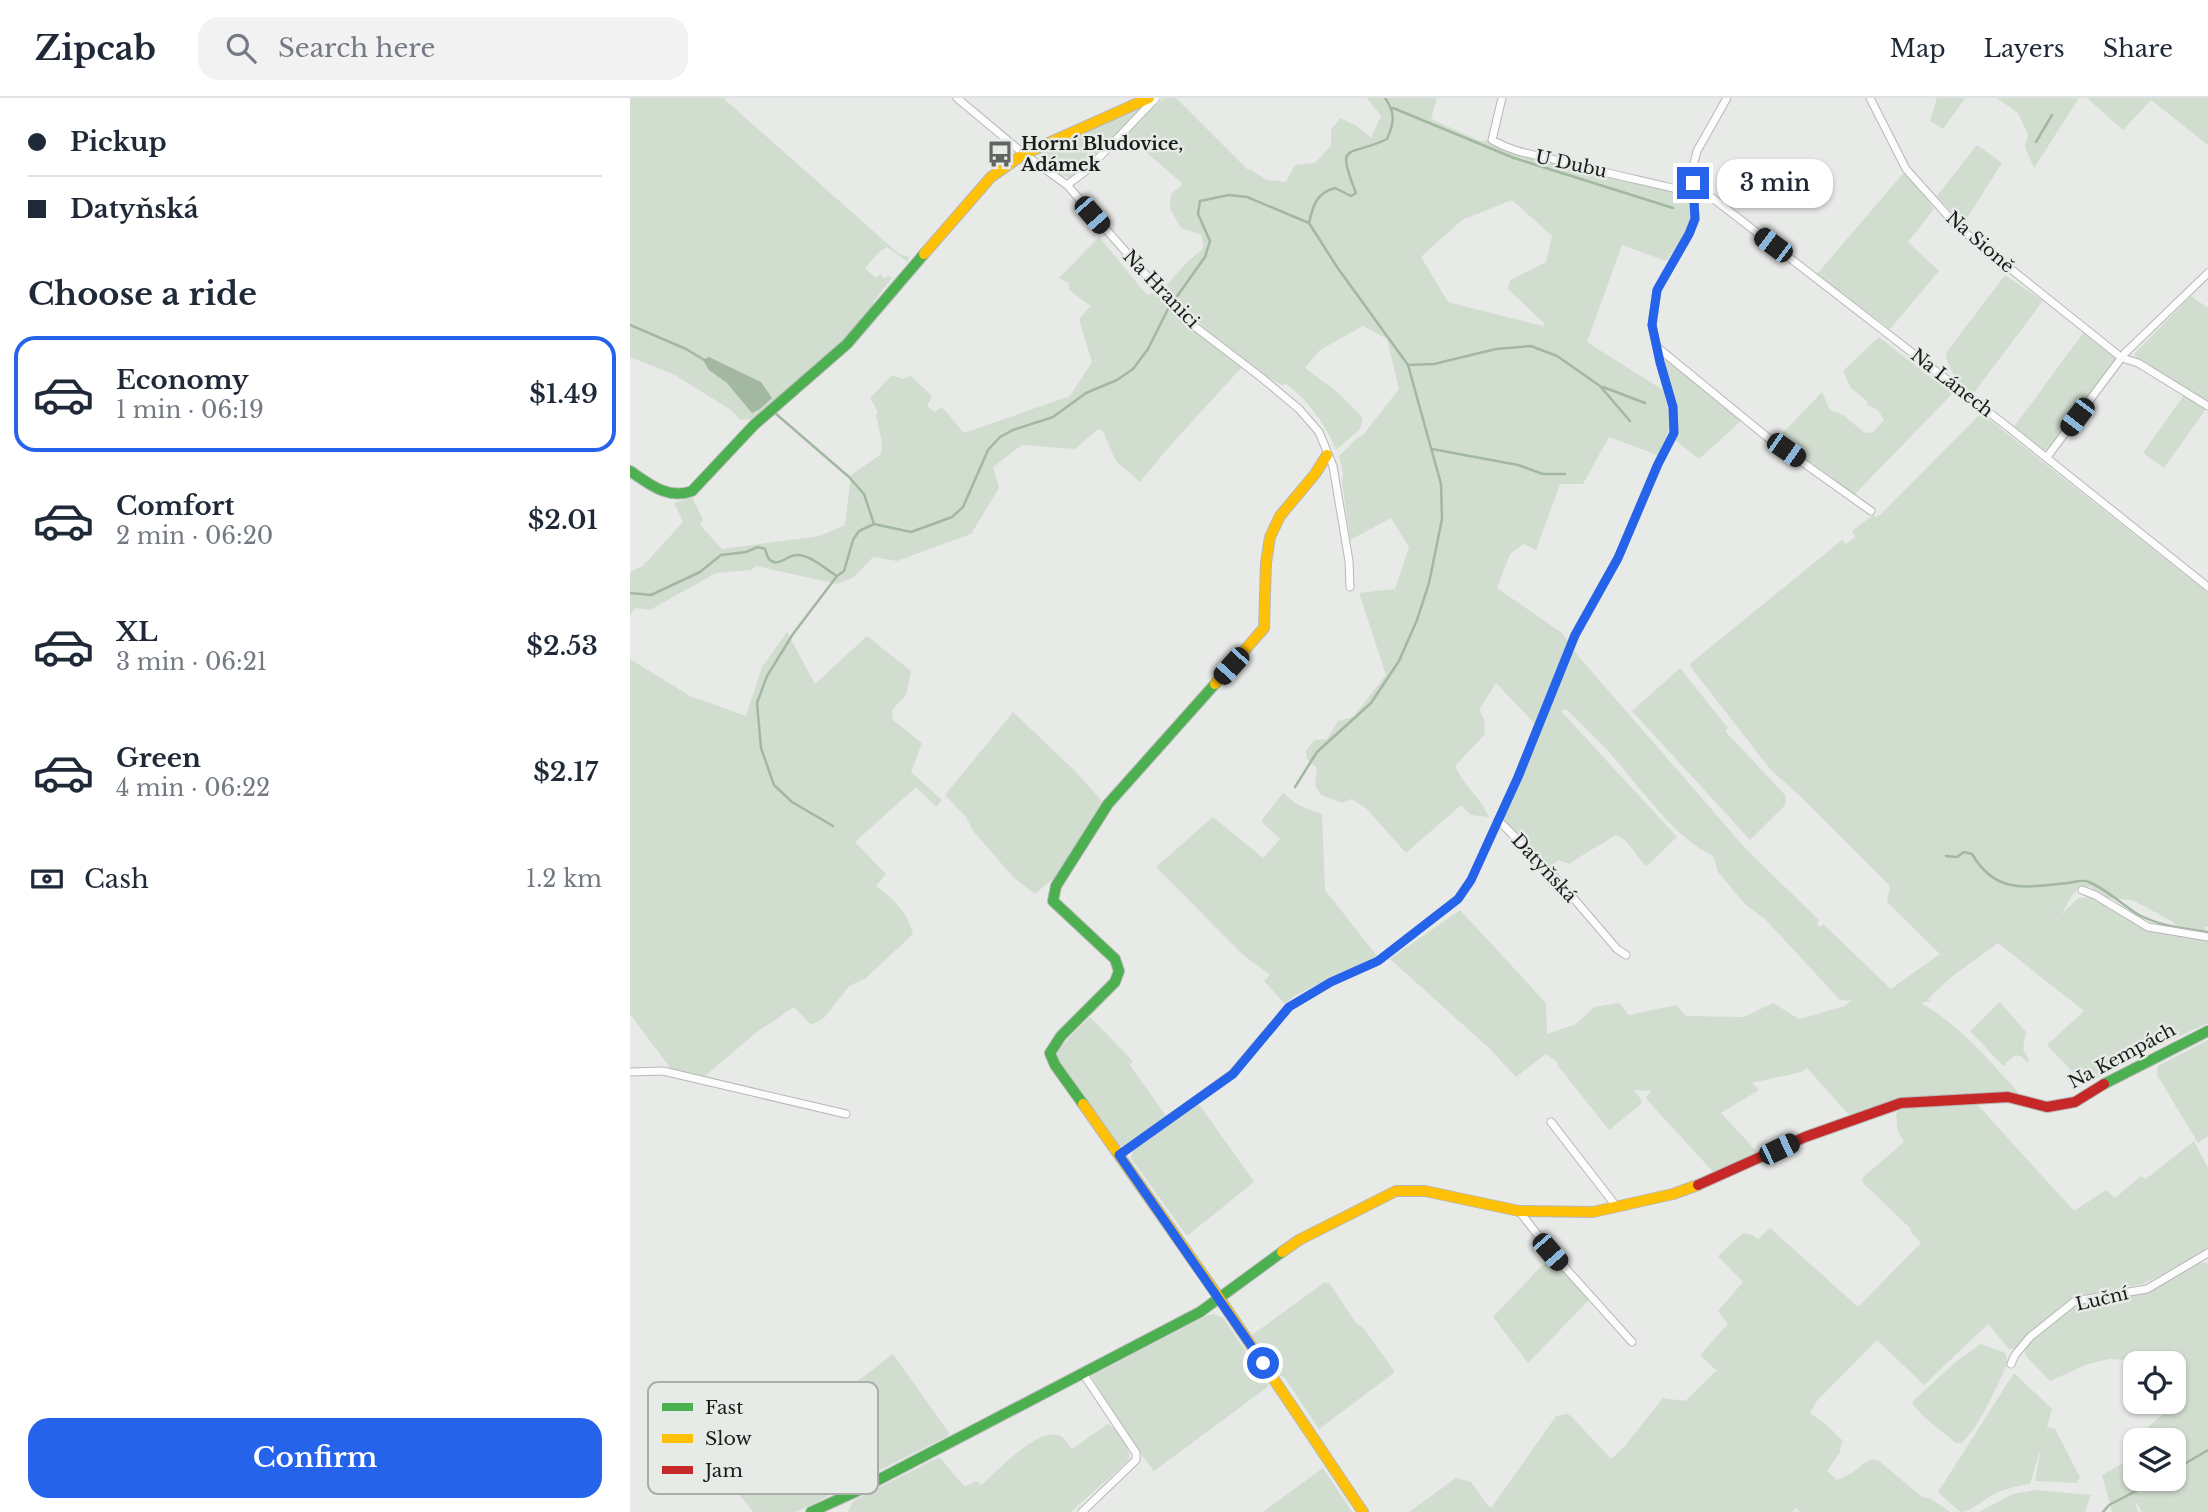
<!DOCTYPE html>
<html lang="en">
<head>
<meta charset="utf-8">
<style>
  body { margin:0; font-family:"Libre Baskerville",serif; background:#f2f2f3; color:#1f2937; height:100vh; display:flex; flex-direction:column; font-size:26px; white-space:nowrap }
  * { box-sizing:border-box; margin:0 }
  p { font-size:23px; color:#747a83 }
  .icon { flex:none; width:38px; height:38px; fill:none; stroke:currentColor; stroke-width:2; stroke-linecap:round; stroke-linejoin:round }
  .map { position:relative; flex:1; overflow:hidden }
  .details { display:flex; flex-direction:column; background:#fff; width:630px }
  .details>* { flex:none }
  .banner { display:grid; align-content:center; height:154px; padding:0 28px; background:#fff }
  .controls { position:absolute; left:1493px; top:1253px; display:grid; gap:14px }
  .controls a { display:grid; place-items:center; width:63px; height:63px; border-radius:14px; background:#fff; box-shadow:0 2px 5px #0004; font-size:35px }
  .end { position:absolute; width:32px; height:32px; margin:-16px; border:9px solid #2563eb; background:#fff; box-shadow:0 0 0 4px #fff }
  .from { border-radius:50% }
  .bubble { position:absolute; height:49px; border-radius:21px; background:#fff; box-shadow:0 2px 5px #0004; font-size:23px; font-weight:600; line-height:49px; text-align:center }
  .car { position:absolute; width:21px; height:42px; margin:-21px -10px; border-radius:9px; box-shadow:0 0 5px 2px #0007; background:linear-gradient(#222 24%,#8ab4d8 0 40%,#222 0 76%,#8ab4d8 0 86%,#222 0) }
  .banner b { display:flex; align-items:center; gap:24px; height:66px; font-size:26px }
  .banner b+b { border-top:2px solid #e0e1e3 }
  .banner i { width:18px; height:18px; background:#1f2937 }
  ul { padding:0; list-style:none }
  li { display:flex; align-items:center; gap:21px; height:116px; margin:0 14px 10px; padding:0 14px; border:4px solid transparent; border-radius:21px }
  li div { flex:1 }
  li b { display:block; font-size:26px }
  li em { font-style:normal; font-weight:600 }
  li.current { border-color:#2563eb }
  li>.icon { width:63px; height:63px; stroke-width:1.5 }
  h2 { padding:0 28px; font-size:32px; line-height:84px }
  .pay { display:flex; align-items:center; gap:18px; height:77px; padding:0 28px; font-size:26px }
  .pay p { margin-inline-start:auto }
  .action { display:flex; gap:14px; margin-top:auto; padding:14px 28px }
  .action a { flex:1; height:80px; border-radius:21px; background:#2563eb; color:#fff; font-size:28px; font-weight:600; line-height:80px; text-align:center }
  header { display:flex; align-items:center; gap:42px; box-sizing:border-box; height:98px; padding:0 35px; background:#fff; border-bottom:2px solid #e0e1e3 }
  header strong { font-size:33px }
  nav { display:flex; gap:38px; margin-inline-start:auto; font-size:24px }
  .search { width:490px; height:63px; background:#f2f2f3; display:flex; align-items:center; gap:18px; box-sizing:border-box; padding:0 24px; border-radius:21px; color:#747a83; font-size:26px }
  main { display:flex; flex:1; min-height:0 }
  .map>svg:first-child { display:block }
</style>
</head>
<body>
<header>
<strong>Zipcab</strong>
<div class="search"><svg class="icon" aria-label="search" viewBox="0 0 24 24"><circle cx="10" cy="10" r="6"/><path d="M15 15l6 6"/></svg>Search here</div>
<nav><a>Map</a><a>Layers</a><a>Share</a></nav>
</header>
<main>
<section class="details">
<div class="banner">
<b><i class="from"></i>Pickup</b>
<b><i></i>Datyňská</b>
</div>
<h2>Choose a ride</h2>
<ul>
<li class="current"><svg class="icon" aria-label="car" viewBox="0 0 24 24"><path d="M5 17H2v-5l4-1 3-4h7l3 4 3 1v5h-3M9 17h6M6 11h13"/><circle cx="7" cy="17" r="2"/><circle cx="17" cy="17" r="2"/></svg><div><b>Economy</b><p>1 min · 06:19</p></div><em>$1.49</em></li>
<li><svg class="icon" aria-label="car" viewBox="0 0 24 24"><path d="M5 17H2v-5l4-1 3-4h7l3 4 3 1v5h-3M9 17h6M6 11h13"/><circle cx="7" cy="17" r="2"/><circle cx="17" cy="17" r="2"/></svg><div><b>Comfort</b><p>2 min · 06:20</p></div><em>$2.01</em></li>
<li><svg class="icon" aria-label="car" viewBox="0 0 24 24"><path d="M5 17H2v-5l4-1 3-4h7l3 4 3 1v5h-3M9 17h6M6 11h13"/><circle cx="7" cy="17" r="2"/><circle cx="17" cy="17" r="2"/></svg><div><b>XL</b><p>3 min · 06:21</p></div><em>$2.53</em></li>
<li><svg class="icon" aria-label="car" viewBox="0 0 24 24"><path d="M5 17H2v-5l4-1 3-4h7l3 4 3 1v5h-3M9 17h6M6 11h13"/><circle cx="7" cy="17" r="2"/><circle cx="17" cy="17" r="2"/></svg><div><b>Green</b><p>4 min · 06:22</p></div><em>$2.17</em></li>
</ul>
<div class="pay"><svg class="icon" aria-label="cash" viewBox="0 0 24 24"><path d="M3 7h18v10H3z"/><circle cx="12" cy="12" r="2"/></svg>Cash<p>1.2 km</p></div>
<div class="action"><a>Confirm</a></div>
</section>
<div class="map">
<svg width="1578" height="1414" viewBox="0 0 1578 1414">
  <rect width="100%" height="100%" fill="#e8eae8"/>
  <!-- green -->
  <path fill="#d1ddcf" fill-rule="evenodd" d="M0,0H93L269,156L279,159L278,164L257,149L250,153L235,170L246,180L250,176L255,181L258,177L262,180L244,203V207L216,242L122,321L110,322L101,312L45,277L0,259Z
    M534,0H546L618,72H621L637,82L656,84L665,67L685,65L701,48V32L710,20L727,28L741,40L751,18L737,0H807L801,21L850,43L862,42L878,51L1063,95L1060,130L1036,163L992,147L957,244L1033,292C1041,321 1042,331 1030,358L979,339L953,386H930L906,452L894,446L880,456L867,490L932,535L949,559L1117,752L1189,822L1187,827L1190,829L1193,826L1261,891L1310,856L1257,804L1260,788L1172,700L1140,671L1060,568L1061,565L1212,442L1216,446L1225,439L1222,433L1243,417L1247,419L1252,415L1351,315L1578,495V829H1575L1574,833L1548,829L1540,822L1502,802L1478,800L1460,789L1451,788L1442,797L1431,817L1448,800L1461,799L1517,831L1578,839V925L1517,953L1455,987L1417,947L1454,913L1368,845L1320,880L1298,901L1301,903L1291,905C1330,928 1358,961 1388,994V997L1345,1004L1444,1113L1476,1092L1485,1100L1511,1078L1516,1081L1564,1043L1578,1070V1150L1539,1174L1512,1186L1453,1197L1456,1202L1517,1191L1569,1164L1578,1165V1414H1512L1505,1403L1508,1414H1482L1472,1377L1505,1359V1381H1544V1342H1524L1517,1330L1546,1305L1544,1265L1479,1261L1458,1266L1420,1283L1397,1259L1394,1250L1379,1251L1358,1226L1294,1287L1247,1242L1186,1304L1180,1315L1197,1327L1212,1342L1210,1354L1197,1373L1207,1382C1212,1380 1218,1377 1223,1374C1233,1368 1236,1358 1249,1363L1292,1399L1301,1401L1320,1414H1170L1166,1410L1162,1414H779L826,1380L841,1384L858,1408L862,1409L926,1318L937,1316L941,1318L981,1361L994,1349L1033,1300L1055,1303L1085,1274H1088L1070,1257L1098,1226L1088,1213L1113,1184L1088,1158L1113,1135L1123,1137L1128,1141L1140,1130L1227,1208L1230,1207L1291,1145L1280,1133L1281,1131L1233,1085L1232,1080L1274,1044L1268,1034L1266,1016L1272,1009L1265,1002L1219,1017L1177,970L1172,974L1122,985L1129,992L1091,1015L1129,1056L1085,1076L1019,1004L1016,999L1022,993L1004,992L1012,1003L1010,1007L979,1032L928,968L927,964L916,956L886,979L860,951L760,861L830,812L916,905L917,936L946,926L964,909L989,905L999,917L1046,907L1056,918L1114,919L1143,905L1169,921L1215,908L1223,901L1218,903L1209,901L1135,821L1115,806L1088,774L1083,757C1048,745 1005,683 979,654C965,639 950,625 936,611L931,613L1047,739L1017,768C1005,759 999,740 985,737C970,748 954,755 939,766L929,762L920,768L876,726L874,721L900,653L913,628L906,627L866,585L849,612L854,621L855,636L825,668C834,688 850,699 859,719L841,717L831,707L776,755L736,710L721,701L712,705L691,697L685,687L687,670L677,661L676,652L685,642L697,641L708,623L723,619L756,577L729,495L765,491L779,449L761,420L720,442L712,384L713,374L709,358L727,340L733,337L769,291L757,241L733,228L690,252L675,270L706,293L733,320L730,331L706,352C697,328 677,301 656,286L652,287L637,279L583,238L540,198L537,187L558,163L573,151L572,137L551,130L540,111L541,96L553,86L494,35ZM882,102L922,138L916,164L880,182L878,191L915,226L913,228L818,204L791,159L832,122Z
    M1307,0H1335L1313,31L1300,23Z
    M1367,0H1449L1404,70L1395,49L1398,36L1388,15Z
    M1457,0H1578V47L1521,2L1493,32Z
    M515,6L510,14L444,78L440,80L426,75L409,59V54Z
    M1347,47L1372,65L1337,120L1330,124L1307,98Z
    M1275,73L1304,111L1278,144L1309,173L1260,231L1187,176Z
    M469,139L517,197L526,194L539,209L612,269L538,350L510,384L486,363L473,334L468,331L445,351L392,347L363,369L369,390L341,436L267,463L243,459L224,479L207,486L126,468L121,472L86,475L20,512L5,510L0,518V474L13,468L53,424L44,405L62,399L73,422L70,427L92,451L190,438L215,427L221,377L251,356L252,345L246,317L248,314L240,300L262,277L272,281L281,278L302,298L297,308L305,314L312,309L334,335L440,298L462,264L449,221L461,208L439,192V185L429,180Z
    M1375,177L1413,203L1342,297C1332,289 1316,269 1316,255Z
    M1561,198L1578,210V305L1507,261L1504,256Z
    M1453,235L1486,261V264L1420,349L1413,353L1384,329Z
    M1249,239L1297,277L1324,294L1223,398L1202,379L1147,341L1192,294L1200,312L1213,317L1235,335L1243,334L1254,322L1248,312L1237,307V303L1221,290L1213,273Z
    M1035,259L1111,323L1069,361L1044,341C1047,330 1049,319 1047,307C1044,290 1032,277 1035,259Z
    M1556,294L1578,308L1534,370L1513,355Z
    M157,534L185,586L237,538L281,573L276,597L262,612L263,622L292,645L281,674L312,702L306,709L286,689L225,744L256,776L246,788C263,800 278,815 283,836L236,880L219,888L194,920L183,926L179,925L164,909L127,934L75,978L41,971L0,916V561L60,598L116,618L132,569Z
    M1050,570L1098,630L1095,633L1156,698L1155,707L1120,742L1002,613Z
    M383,614L445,673L473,704L425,779L405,796L384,780L343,733L336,719L315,697Z
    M653,695L668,707L692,716L695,792L747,858L666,897L655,906L634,883L640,877L612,856L526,769L583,719L633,760L650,741L631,723Z
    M1370,904L1396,934L1393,951L1399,962L1398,965L1391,958H1384L1373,968L1340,933Z
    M460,919L503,963L500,967L536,1018L494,1048H488C476,1032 426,972 428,956C429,947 453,927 460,919Z
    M1578,942V1038L1568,1045L1527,977L1528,968Z
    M568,1005L624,1084L557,1138L501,1060L503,1052Z
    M921,1158L959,1202L898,1265L863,1219Z
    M695,1184L700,1186L726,1225L733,1229L765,1274L689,1331L654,1279L648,1277L622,1237Z
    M584,1216L594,1221L639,1288L524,1373L500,1342L461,1278L578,1217Z
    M1351,1246L1375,1255L1378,1264C1368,1286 1349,1331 1331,1345H1326L1294,1319L1283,1307V1303L1328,1262Z
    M263,1256L319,1335L318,1338L166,1414H123L98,1382Z
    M1384,1275L1422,1311L1417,1329L1425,1331L1450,1379L1447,1385L1405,1383L1411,1349L1400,1386C1386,1388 1373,1391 1361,1398C1351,1403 1341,1414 1330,1414L1308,1394Z
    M478,1326C489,1332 501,1349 499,1362L441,1414H218L223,1403L309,1359L335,1389L346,1383L351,1387C366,1375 410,1325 432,1339C436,1342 439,1348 442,1351Z
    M693,1370L722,1414H633Z
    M1405,1392L1461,1397L1455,1414H1349L1383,1396Z"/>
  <!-- water -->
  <path fill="#a3b8a0" d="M79,259L131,284L142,300L130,311L122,315L97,285L79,272L73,262Z"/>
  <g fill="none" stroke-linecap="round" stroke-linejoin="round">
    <!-- stream -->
    <path stroke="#a3b8a0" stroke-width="2.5" d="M763,10L884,60L1043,110
      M1406,44L1422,17
      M0,227L56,251L76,263
      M778,267L804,266L866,251L901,248L927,258L970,288L1000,323
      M973,289L1015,305
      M145,315L219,379L234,396L244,426
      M802,351L888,367L913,376H935
      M0,495L21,497L70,474L91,457L116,454L128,449L135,451C137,457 138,463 144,464C152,466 158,457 166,457C180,456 195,471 207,478L214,473L223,442L229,433L244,426L281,434L322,419L333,409L358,352L370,339L383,332L423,319L456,295L487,282L503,271L518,251L538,211L575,159L580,143L568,116L570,103L599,97L617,99L679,125C683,108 686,95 705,90L721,98L726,95C705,42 718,60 757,41C764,25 766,15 755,0
      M665,689L687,654L741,605L769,563L787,522L799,485L812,421L811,386L778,267L707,169L679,125
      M203,728L162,704L144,687L131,650L127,605L137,578L163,536L207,478
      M1316,758L1327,759L1334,754L1342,756C1366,797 1396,789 1438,785C1445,784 1453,781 1459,784C1478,792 1492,807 1509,817C1530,828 1555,831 1578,834
      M1544,1372L1578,1352
      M1473,1414L1479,1407L1529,1381"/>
    <!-- street casing -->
    <g stroke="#b6b8b6" stroke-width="9">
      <path id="street" d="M327,0L394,56L437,87L555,221L632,280L669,311L689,334L703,368L719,463L720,489
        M872,0L862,42C887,56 904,56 930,63C974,75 1019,84 1063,95
        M1240,0L1276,71L1327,128L1492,260L1508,265L1578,308
        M1063,85L1378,329L1578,489
        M437,87L457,72L526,0
        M1027,249L1137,339L1241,413
        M1417,359L1495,255L1578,175
        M868,722L927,781L987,851L996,857
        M1452,792L1465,797L1518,829L1578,839
        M0,974L33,973L216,1016
        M921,1024L986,1108
        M489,1057L602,976L659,909L701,884L748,863L828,801L841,782L888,679L945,537L988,460L1028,366L1044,335L1043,309L1030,265L1022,227L1027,192L1059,136L1065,121L1062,73L1067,53L1097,0
        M889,1113L921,1154L1002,1244
        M1381,1266L1385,1257L1400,1239L1445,1203L1517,1191L1578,1155
        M452,1414L506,1362V1355L452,1274"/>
    </g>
    <!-- fast casing -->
    <g stroke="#b6b8b6" stroke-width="12">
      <path id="fast" d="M0,373C19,386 38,402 62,393L124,327L217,246L294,156
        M1474,986L1578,933
        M453,1006L425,967L420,955L431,938L485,884L489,873L485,861L423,803L426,788L478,706L585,586
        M181,1414L227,1393L570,1214L652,1154"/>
    </g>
    <!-- slow casing -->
    <g stroke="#b6b8b6" stroke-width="12">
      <path id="slow" d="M294,156L361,79L394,56L519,0
        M585,586L634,530L636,465L640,439L650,418L685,376L697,357
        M453,1006L590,1201L733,1414
        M652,1154L669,1142L766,1093H795L889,1113L963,1114L1043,1096L1068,1087"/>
    </g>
    <!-- jam casing -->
    <g stroke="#b6b8b6" stroke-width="12">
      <path id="jam" d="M1068,1087L1175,1039L1271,1005L1378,999L1417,1009L1445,1004L1474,986"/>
    </g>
    <!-- street -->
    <use href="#street" stroke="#fcfcfc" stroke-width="7"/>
    <!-- fast -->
    <use href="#fast" stroke="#4caf50" stroke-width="10"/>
    <!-- slow -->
    <use href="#slow" stroke="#ffc107" stroke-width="10"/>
    <!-- jam -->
    <use href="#jam" stroke="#c62828" stroke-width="10"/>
  </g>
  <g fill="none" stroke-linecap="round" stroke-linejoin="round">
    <!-- route -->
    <path stroke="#2563eb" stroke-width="9" d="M633,1265L489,1057L603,976L659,909L701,884L748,863L828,801L841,782L888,679L945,537L988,460L1028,366L1044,335L1043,309L1030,264L1022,227L1027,192L1059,136L1065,121L1063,85"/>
  </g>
  <!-- icons -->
  <defs>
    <g id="bus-bare" transform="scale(2.1)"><path d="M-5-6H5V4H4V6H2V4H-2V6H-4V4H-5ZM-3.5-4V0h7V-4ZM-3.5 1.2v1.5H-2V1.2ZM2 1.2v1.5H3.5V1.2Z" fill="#626462" stroke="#e7ebe7" stroke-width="2.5" paint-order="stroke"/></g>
  </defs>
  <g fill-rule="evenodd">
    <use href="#bus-bare" x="370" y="56"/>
  </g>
  <g text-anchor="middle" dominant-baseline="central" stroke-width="5" stroke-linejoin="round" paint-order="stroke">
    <!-- poi labels -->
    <g font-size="18" font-weight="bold" fill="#1a1c1a" stroke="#e7ebe7" text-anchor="start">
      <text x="391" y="46">Horní Bludovice,<tspan x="391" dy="21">Adámek</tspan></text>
    </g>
    <!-- street labels -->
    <g font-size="18" fill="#1a1c1a" stroke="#e7ebe7">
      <text transform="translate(941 66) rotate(12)">U Dubu</text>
      <text transform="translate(1350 144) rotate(41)">Na Sioně</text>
      <text transform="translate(531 191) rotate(46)">Na Hranici</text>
      <text transform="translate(1322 285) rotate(38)">Na Lánech</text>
      <text transform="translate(914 770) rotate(47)">Datyňská</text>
      <text transform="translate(1492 958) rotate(-28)">Na Kempách</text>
      <text transform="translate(1472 1201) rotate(-13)">Luční</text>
    </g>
  </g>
  <!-- legend -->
  <rect x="18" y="1284" width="230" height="112" rx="10" fill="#e7ebe7" stroke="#aaadaa" stroke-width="2"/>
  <rect x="32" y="1305" width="31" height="8" fill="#4caf50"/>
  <rect x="32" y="1336" width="31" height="9" fill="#ffc107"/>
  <rect x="32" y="1368" width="31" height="8" fill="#c62828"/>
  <g font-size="19" fill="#1a1c1a">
    <text x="75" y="1316">Fast</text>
    <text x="75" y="1347">Slow</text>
    <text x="75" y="1379">Jam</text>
  </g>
</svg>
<div class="controls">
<a><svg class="icon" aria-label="locate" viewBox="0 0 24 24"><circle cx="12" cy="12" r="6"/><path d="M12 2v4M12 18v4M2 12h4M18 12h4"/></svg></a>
<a><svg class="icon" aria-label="layers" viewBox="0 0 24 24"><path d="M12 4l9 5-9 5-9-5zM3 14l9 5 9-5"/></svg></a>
</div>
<i class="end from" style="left:633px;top:1265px"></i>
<i class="end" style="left:1063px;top:85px"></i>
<div class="bubble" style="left:1087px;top:61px;width:116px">3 min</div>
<i class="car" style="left:462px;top:117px;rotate:139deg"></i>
<i class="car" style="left:1143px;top:147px;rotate:307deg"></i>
<i class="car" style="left:1447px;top:319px;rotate:217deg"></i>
<i class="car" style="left:1156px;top:352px;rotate:125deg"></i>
<i class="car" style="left:601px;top:568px;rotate:222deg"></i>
<i class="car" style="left:1149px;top:1051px;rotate:64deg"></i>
<i class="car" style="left:920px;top:1154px;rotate:139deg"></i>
</div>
</main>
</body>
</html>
